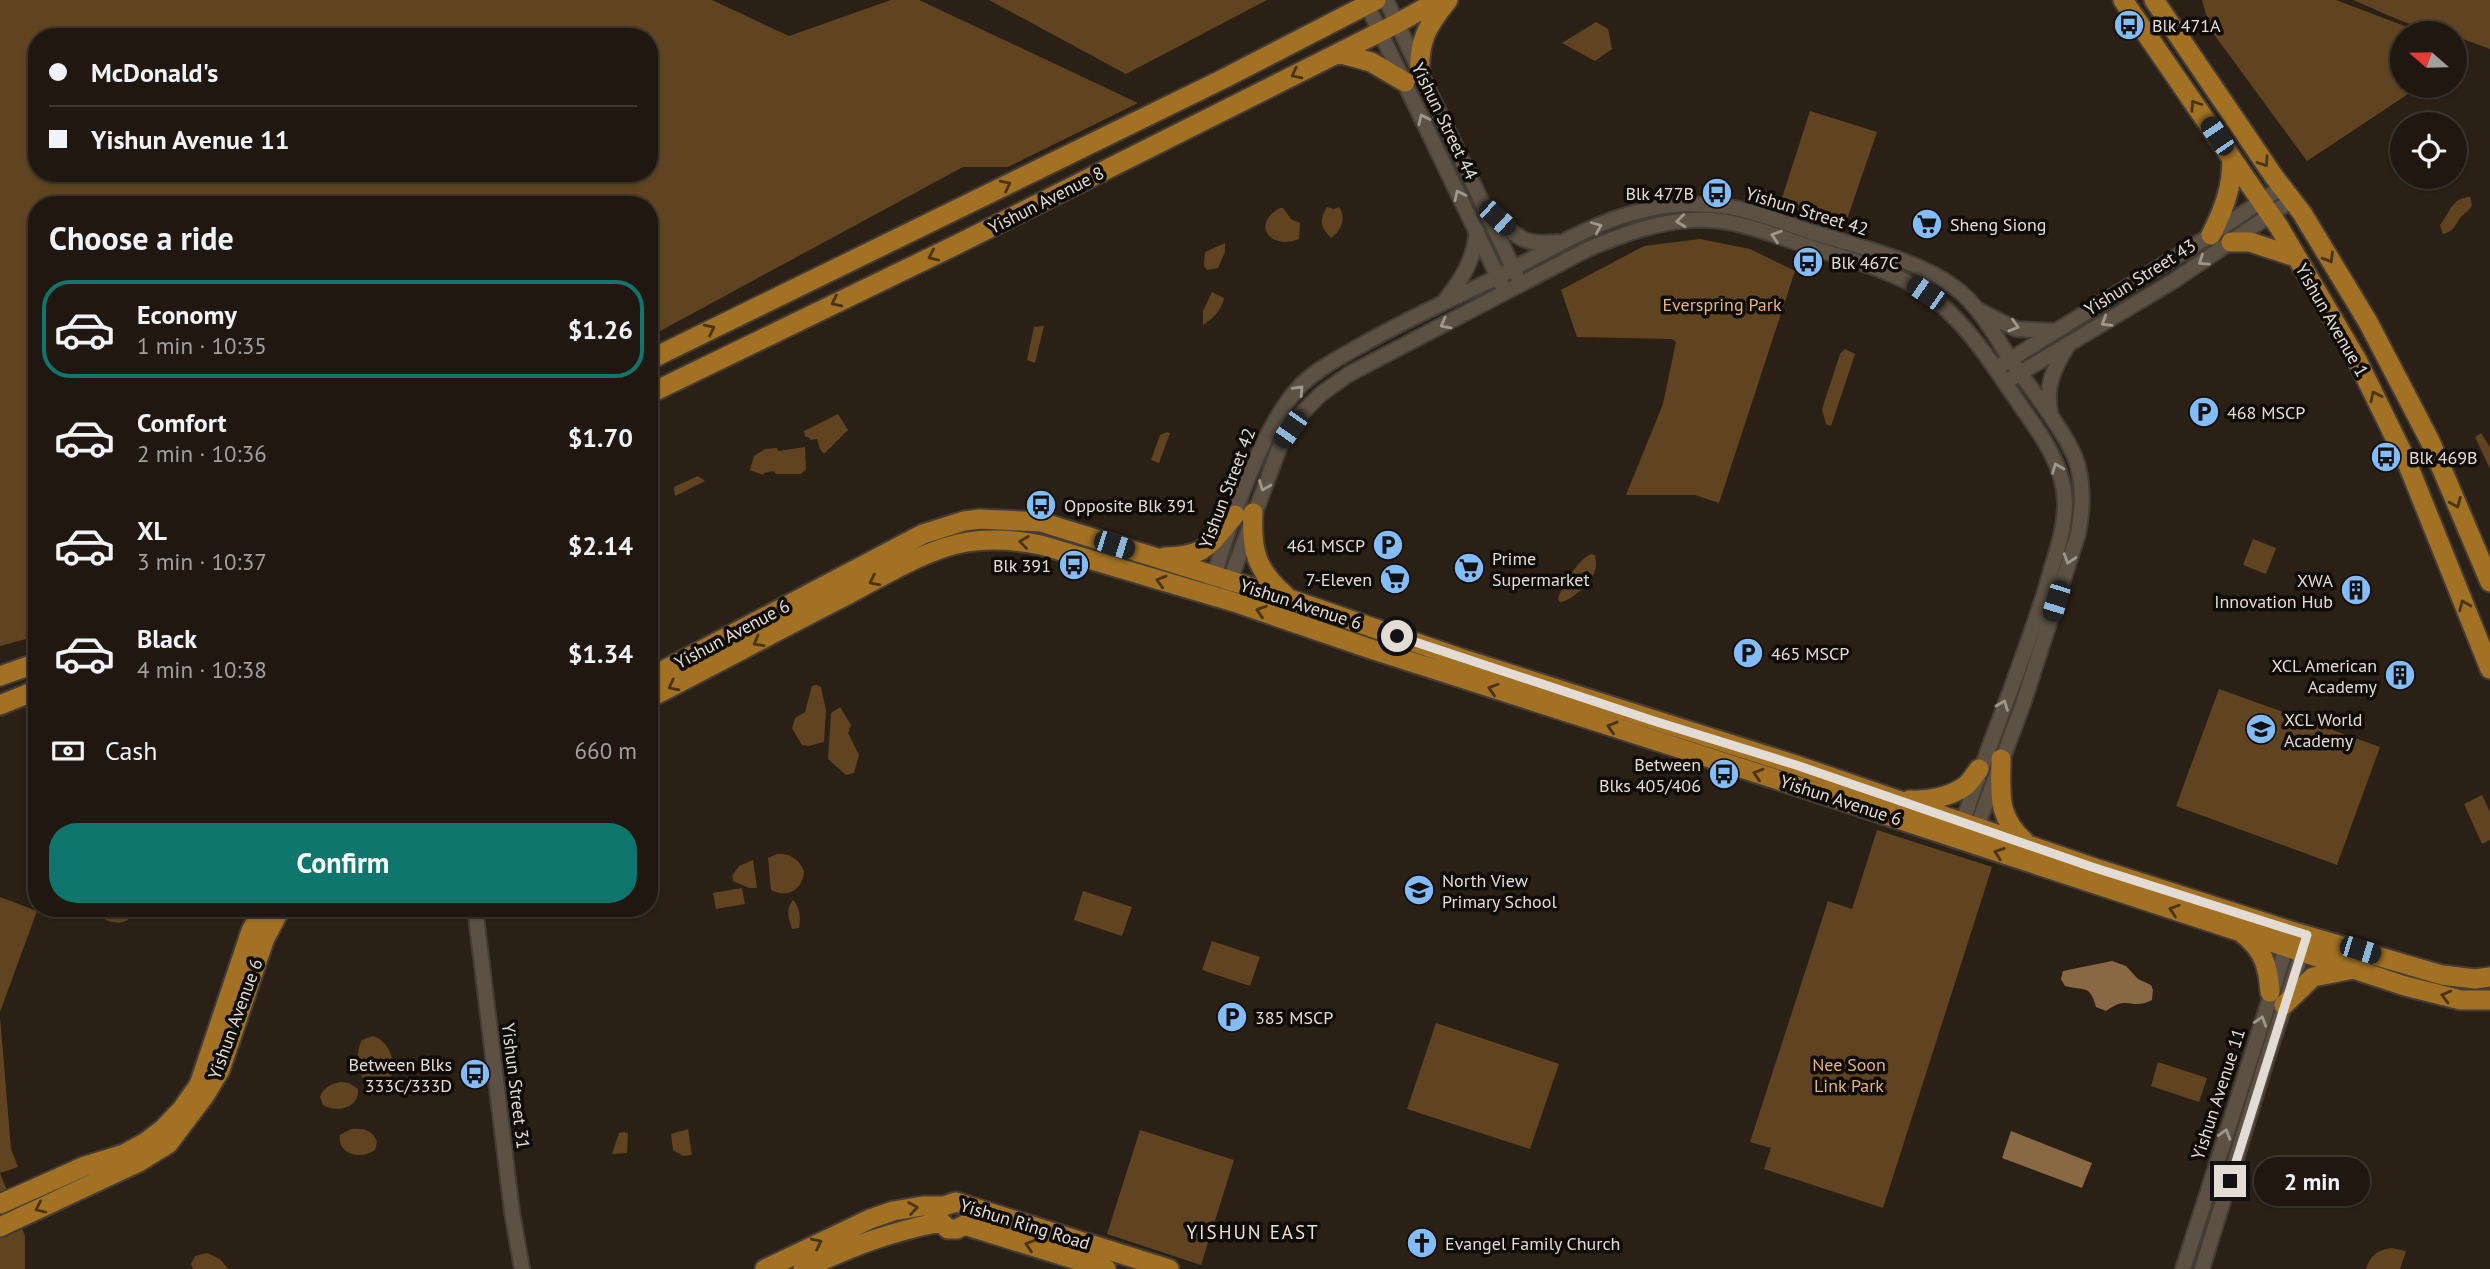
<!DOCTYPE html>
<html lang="en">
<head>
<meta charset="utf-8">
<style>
  body { margin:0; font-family:"PT Sans",sans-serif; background:#282119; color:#f1f3f6; height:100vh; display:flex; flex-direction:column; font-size:26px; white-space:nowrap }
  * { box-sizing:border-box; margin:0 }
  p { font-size:23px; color:#a2a09f }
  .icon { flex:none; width:38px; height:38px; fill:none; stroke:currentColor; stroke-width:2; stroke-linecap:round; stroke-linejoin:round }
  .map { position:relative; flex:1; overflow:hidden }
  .side { position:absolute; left:28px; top:196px; width:630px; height:721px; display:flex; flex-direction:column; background:#201810; border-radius:28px; box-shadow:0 2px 5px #0004,0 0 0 2px #3d3730 }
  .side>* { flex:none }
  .hud { position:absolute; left:28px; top:28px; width:630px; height:154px; border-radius:28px; box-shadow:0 2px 5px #0004,0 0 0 2px #3d3730; display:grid; align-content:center; height:154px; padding:0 21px; background:#201810 }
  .needle { width:46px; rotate:290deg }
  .controls { position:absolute; left:2390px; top:21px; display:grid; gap:14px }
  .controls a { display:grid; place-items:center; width:77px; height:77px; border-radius:50%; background:#201810; box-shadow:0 2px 5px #0004,0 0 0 2px #3d3730; font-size:35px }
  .end { position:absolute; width:32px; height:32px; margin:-16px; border:9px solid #e3dcd5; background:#111; box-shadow:0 0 0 4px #111 }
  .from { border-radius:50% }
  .bubble { position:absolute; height:49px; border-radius:24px; background:#201810; box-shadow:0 2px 5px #0004,0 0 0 2px #3d3730; font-size:23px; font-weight:700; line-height:49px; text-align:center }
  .car { position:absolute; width:21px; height:42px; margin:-21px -10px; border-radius:9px; box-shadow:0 0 5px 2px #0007; background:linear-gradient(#222 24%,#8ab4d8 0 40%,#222 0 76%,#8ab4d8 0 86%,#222 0) }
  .hud b { display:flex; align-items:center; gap:24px; height:66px; font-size:26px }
  .hud b+b { border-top:2px solid #3d3730 }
  .hud i { width:18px; height:18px; background:#f1f3f6 }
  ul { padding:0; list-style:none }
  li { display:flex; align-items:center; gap:21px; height:98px; margin:0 14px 10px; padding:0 7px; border:4px solid transparent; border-radius:28px }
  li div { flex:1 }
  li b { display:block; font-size:26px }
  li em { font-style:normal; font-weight:700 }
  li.current { border-color:#0f766e }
  li>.icon { width:63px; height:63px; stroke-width:1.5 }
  h2 { padding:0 21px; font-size:32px; line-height:84px }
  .pay { display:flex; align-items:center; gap:18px; height:77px; padding:0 21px; font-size:26px }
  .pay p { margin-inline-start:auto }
  .action { display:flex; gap:14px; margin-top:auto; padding:14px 21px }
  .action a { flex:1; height:80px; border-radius:28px; background:#0f766e; color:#fff; font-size:28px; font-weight:700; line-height:80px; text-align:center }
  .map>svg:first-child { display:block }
</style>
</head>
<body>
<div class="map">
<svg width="2490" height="1269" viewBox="0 0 2490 1269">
  <rect width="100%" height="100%" fill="#2a2015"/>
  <!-- green -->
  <path fill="#604421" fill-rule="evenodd" d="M0,0H712L789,36L891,0H919L1138,103L1008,167H963L649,337V205H37V636L0,646ZM37,37H649V173H37Z
    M989,0H1267L1126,74Z
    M2202,0H2336L2423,33H2403V86H2420L2307,161L2210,29Z
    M2353,0H2490V49L2455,36V33C2421,33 2385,13 2353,0Z
    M1596,22L1608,29L1612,49L1595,61L1562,43Z
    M1810,111L1877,132L1845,225L1780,204Z
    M2470,197L2472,205C2469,212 2464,213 2460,218C2454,227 2454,231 2443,234L2440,225C2450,213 2451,198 2470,197Z
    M1327,207L1334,209L1339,207C1347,218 1341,231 1331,238C1320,226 1319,221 1327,207Z
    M1280,208H1283L1291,219L1300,223L1299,239C1271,251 1250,224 1280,208Z
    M1700,239L1750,249L1795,271L1719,503L1695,495H1626L1663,404L1676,342L1672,339L1577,337L1561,290L1644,246Z
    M1225,243V252L1218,268L1207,270L1204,266L1205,252Z
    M1212,292L1224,298C1222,310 1212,319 1203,325V311Z
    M1044,326L1035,363L1027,360L1034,327Z
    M1845,349L1855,354L1831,426L1826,424L1822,409L1840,354Z
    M838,414L848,430L824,454L820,449L817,439L811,440L808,437H805L804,431Z
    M1167,432L1170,433L1159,463L1151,460L1160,435Z
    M2481,433L2490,447V469L2475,437Z
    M805,447L806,469L801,474H776L773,471L764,473L763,475L750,470L754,456L765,449L777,448L778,451Z
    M698,476L705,481L675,496L674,487Z
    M2253,539L2276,548L2266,574L2243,565Z
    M1591,554L1595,555C1596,561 1597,567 1594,573C1591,582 1571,602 1560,602L1558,599C1562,585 1579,559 1591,554Z
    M816,685L821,687L826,711L824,742L809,746L802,745L792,728L795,718L805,712L812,686Z
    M2219,689L2380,747L2337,865L2176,806Z
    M840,707L851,725L848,733L859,755L854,773L846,775L828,759L831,713Z
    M2482,795L2490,812V840L2482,844L2464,804Z
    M1877,830L1992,867L1883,1208L1764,1169L1771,1148L1750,1142L1828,901L1852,909Z
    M777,854C790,853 799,859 804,871C803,889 788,899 771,890L768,858Z
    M753,860L757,888H749L733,881L732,876L739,866Z
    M742,888L745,904L716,909L713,893Z
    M1083,891L1132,907L1122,936L1074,920Z
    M0,897L37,911L0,1012Z
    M793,900C800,907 801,918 799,928L792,929C789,918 785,910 793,900Z
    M109,908H131L135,912C129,924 115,925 104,919Z
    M1212,941L1260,957L1250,986L1202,970Z
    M0,1017L11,1149L18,1167L0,1173L25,1236V1269H0Z
    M1436,1023L1559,1064L1530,1149L1407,1109Z
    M373,1036C391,1042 397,1064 390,1081C365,1105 350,1060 362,1040Z
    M2158,1062L2207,1078L2199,1102L2151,1086Z
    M341,1082L349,1083L358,1089C359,1109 337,1113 323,1105L320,1097C323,1088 332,1083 341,1082Z
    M351,1129C363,1128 373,1130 377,1142L375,1150C361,1160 337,1155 340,1135Z
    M688,1129L692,1155L683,1156L673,1150L671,1134Z
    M1140,1130L1234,1160L1201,1265L1107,1234Z
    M624,1132L628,1133L627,1153L612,1154L619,1133Z
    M2392,1248L2406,1251L2400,1269H2366C2370,1256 2378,1249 2392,1248Z
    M207,1253L220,1259L228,1269H193L191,1264L195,1256Z"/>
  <!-- water -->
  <path fill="#886943" d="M2112,961L2126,966L2138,979L2151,985L2153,990L2152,1000C2130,1011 2129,994 2106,1011L2096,1007C2090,984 2084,991 2065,986L2061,979L2063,971Z
    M2011,1131L2092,1163L2082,1188L2002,1158Z"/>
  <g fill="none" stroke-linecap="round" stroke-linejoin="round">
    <!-- minor casing -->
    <g stroke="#443c35" stroke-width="18">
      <path id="minor" d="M1386,0L1516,274
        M1367,5L1502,285
        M1491,213C1517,236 1521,246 1558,242
        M1446,299C1463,278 1474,259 1477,231
        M1978,310L2016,329L2055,331
        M2003,364L2211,235L2282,187
        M2012,378L2175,280L2292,200
        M2050,410C2045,384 2055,367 2068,345
        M1212,583C1228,528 1262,424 1302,384C1319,368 1339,358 1358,347C1397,325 1438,305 1479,286C1533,261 1585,223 1645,210C1673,203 1702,203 1730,207C1758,212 1785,223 1812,232C1855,246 1918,260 1954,287C1981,306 1998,342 2017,369C2033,391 2073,442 2078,467C2084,490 2082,511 2078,534L2023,704L1974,835
        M1223,599L1281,443L1300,415L1321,394L1349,374L1588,249C1622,235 1657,221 1694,220C1733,218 1771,234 1807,246C1852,261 1901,271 1938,302C1969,328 1991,362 2014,396C2036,428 2065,463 2065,504C2065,531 2055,555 2048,581C2023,665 1987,747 1960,830
        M475,908L512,1212L522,1269
        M2183,1269L2289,939
        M2202,1269L2268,1055L2305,943"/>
    </g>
    <!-- major casing -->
    <g stroke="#443c35" stroke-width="23">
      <path id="major" d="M2123,0L2279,227L2357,360L2406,460L2490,669
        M2154,0L2275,178L2302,213L2368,322L2430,441L2490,582
        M1338,53L1371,62L1405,82
        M1420,75C1418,41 1427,26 1448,0
        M2211,235C2224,209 2232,188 2232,159
        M2231,242H2250L2296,257
        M649,360L1223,79L1376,0
        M649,394L958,244L1396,24L1439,0
        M1253,513C1251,550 1256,570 1285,595
        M1165,557C1208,556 1208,545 1235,515
        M0,676L37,663
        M649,678L923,534L964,521L980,519L1041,522L1290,599L1463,659L1796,765L2092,867L2291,931L2442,975L2475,979L2490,977
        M649,698C716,664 782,628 849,594C885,575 926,549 967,542C992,538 1016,540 1041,545L1237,603L1368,648L1831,797L2405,986L2461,1000H2490
        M0,705L37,690
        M2001,759C2001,793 1996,815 2024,841
        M1910,800C1928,801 1950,797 1965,786C1970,783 1975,774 1979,769
        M2242,933C2264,951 2268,965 2270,992
        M2284,1005L2313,977L2354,969
        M0,1204L85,1166L124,1154L146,1142L163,1129L182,1109L199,1085L251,931L264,908
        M0,1227L139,1162L168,1144L205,1095L220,1070L265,938L281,908
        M765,1269L870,1219L893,1211L923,1206H944L956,1202L1169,1269
        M803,1269C851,1247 888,1232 941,1222L948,1229H957L964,1225L1106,1269"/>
    </g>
    <!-- minor -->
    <use href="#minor" stroke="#5c5144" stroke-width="14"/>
    <!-- major -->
    <use href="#major" stroke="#a27124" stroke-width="19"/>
  </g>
  <!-- one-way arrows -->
  <defs><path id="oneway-chevron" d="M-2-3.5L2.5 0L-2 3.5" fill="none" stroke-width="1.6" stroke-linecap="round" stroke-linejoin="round" transform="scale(1.75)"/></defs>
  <g stroke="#4a3412">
    <use href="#oneway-chevron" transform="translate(1296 74) rotate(153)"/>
    <use href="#oneway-chevron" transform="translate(2195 105) rotate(-124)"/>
    <use href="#oneway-chevron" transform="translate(2264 162) rotate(56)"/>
    <use href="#oneway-chevron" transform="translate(1006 185) rotate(-26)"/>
    <use href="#oneway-chevron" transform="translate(933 256) rotate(155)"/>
    <use href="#oneway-chevron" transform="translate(2329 258) rotate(59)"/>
    <use href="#oneway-chevron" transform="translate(836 302) rotate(154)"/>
    <use href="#oneway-chevron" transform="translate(710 329) rotate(-26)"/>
    <use href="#oneway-chevron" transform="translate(2375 396) rotate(-116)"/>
    <use href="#oneway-chevron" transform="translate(2456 503) rotate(67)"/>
    <use href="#oneway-chevron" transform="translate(1024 542) rotate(-172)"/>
    <use href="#oneway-chevron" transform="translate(874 581) rotate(154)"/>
    <use href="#oneway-chevron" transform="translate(1161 581) rotate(-164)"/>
    <use href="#oneway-chevron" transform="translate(2464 605) rotate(-112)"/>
    <use href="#oneway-chevron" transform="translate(1261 611) rotate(-162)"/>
    <use href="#oneway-chevron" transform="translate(758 642) rotate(151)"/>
    <use href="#oneway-chevron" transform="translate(673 686) rotate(153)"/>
    <use href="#oneway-chevron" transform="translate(1493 689) rotate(-162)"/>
    <use href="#oneway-chevron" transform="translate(1612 727) rotate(-163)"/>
    <use href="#oneway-chevron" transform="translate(1758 774) rotate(-163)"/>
    <use href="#oneway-chevron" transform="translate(1999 853) rotate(-161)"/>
    <use href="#oneway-chevron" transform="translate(2174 910) rotate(-162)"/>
    <use href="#oneway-chevron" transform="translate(2446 996) rotate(-166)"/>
    <use href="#oneway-chevron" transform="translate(40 1208) rotate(155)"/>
    <use href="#oneway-chevron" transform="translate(913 1208) rotate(-9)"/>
    <use href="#oneway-chevron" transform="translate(817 1243) rotate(-26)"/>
    <use href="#oneway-chevron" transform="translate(1030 1245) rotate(-162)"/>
  </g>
  <g stroke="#a0968c">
    <use href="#oneway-chevron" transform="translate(1423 119) rotate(-115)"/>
    <use href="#oneway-chevron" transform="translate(1459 195) rotate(-116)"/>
    <use href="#oneway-chevron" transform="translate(1681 221) rotate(174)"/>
    <use href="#oneway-chevron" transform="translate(1597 227) rotate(-23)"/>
    <use href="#oneway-chevron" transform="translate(1776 236) rotate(-162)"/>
    <use href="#oneway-chevron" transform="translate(2203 261) rotate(146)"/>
    <use href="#oneway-chevron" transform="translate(2106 322) rotate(149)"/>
    <use href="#oneway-chevron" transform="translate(1445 324) rotate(152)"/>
    <use href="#oneway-chevron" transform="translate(2014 326) rotate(17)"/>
    <use href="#oneway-chevron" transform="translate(1299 390) rotate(-47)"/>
    <use href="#oneway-chevron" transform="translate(2057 468) rotate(-111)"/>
    <use href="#oneway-chevron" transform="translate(1264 486) rotate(111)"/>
    <use href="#oneway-chevron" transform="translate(2069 559) rotate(108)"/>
    <use href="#oneway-chevron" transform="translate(2003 705) rotate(-69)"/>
    <use href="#oneway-chevron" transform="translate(2261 1021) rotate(-73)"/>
    <use href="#oneway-chevron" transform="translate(2225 1134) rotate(-73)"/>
  </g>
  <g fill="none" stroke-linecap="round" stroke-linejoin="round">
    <!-- route -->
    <path stroke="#e3dcd5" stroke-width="9" d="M1397,636L1654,721L1796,765L2092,867L2307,935L2230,1181"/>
  </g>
  <!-- icons -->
  <defs>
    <g id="bus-disc" transform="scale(1.575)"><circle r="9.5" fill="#82bcfa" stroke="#0f0b06"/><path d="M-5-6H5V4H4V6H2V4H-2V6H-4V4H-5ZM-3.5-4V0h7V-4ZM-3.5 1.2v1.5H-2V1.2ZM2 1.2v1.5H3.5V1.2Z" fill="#111"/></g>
    <g id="supermarket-disc" transform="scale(1.575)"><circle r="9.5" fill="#82bcfa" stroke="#0f0b06"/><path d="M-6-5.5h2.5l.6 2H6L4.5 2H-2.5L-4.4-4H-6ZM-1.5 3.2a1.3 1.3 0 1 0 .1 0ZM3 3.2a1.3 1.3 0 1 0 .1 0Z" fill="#111"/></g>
    <g id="parking-disc" transform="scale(1.575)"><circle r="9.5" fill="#82bcfa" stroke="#0f0b06"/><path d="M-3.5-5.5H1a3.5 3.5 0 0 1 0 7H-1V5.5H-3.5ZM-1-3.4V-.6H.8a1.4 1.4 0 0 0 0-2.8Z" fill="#111"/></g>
    <g id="building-disc" transform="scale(1.575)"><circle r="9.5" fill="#82bcfa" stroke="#0f0b06"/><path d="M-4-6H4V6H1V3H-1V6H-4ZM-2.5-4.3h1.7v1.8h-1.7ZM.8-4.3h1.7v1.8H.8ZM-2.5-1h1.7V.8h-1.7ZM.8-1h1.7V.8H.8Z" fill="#111"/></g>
    <g id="school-disc" transform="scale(1.575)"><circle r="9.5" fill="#82bcfa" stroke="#0f0b06"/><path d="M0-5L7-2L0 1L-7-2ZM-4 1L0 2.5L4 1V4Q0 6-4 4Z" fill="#111"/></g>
    <g id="church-disc" transform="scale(1.575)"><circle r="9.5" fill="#82bcfa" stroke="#0f0b06"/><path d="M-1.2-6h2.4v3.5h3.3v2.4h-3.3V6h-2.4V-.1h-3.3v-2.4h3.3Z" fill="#111"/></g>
  </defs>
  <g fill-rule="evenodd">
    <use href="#bus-disc" x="2129" y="25"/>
    <use href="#bus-disc" x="1717" y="193"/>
    <use href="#supermarket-disc" x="1927" y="224"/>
    <use href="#bus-disc" x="1808" y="262"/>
    <use href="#parking-disc" x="2204" y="412"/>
    <use href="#bus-disc" x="2386" y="457"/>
    <use href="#bus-disc" x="1041" y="505"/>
    <use href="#parking-disc" x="1388" y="545"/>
    <use href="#bus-disc" x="1074" y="565"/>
    <use href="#supermarket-disc" x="1469" y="568"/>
    <use href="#supermarket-disc" x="1395" y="579"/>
    <use href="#building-disc" x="2356" y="590"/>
    <use href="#parking-disc" x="1748" y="653"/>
    <use href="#building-disc" x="2400" y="675"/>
    <use href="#school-disc" x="2261" y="729"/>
    <use href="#bus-disc" x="1724" y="774"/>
    <use href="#school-disc" x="1419" y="890"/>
    <use href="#parking-disc" x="1232" y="1017"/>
    <use href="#bus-disc" x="475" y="1074"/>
    <use href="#church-disc" x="1422" y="1243"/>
  </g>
  <g text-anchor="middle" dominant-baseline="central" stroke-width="7" stroke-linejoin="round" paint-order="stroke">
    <!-- poi labels -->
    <g font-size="18" fill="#e3dcd5" stroke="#0f0b06" text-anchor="start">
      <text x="2152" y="25">Blk 471A</text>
      <text x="1694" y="193" text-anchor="end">Blk 477B</text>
      <text x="1950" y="224">Sheng Siong</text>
      <text x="1831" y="262">Blk 467C</text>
      <text x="2227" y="412">468 MSCP</text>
      <text x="2409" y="457">Blk 469B</text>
      <text x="1064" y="505">Opposite Blk 391</text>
      <text x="1365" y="545" text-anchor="end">461 MSCP</text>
      <text x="1492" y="558">Prime<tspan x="1492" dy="21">Supermarket</tspan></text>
      <text x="1051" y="565" text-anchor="end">Blk 391</text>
      <text x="1372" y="579" text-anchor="end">7-Eleven</text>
      <text x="2333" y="580" text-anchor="end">XWA<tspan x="2333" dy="21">Innovation Hub</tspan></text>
      <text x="1771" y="653">465 MSCP</text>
      <text x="2377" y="665" text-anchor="end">XCL American<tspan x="2377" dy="21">Academy</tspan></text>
      <text x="2284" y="719">XCL World<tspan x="2284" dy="21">Academy</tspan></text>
      <text x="1701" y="764" text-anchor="end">Between<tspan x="1701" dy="21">Blks 405/406</tspan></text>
      <text x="1442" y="880">North View<tspan x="1442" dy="21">Primary School</tspan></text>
      <text x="1255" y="1017">385 MSCP</text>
      <text x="452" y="1064" text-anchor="end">Between Blks<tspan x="452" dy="21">333C/333D</tspan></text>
      <text x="1445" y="1243">Evangel Family Church</text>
    </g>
    <!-- street labels -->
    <g font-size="18" fill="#e3dcd5" stroke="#0f0b06">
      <text transform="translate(1445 121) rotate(64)">Yishun Street 44</text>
      <text transform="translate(1046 200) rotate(-27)">Yishun Avenue 8</text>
      <text transform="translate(1807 211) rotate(17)">Yishun Street 42</text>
      <text transform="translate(2140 277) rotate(-32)">Yishun Street 43</text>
      <text transform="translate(2332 320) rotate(60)">Yishun Avenue 1</text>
      <text transform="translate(1227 488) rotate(-69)">Yishun Street 42</text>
      <text transform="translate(1301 604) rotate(18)">Yishun Avenue 6</text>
      <text transform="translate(732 634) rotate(-28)">Yishun Avenue 6</text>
      <text transform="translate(1841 800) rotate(18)">Yishun Avenue 6</text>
      <text transform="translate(235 1019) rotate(-70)">Yishun Avenue 6</text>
      <text transform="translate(516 1086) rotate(83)">Yishun Street 31</text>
      <text transform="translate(2218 1094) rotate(-72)">Yishun Avenue 11</text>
      <text transform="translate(1025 1224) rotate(17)">Yishun Ring Road</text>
    </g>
    <!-- park labels -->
    <g font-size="18" fill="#e6b478" stroke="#0f0b06">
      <text x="1722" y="304">Everspring Park</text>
      <text x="1849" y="1064">Nee Soon<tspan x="1849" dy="21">Link Park</tspan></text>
    </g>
    <!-- neighbourhood labels -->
    <g font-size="19" letter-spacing="2" fill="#ede0d1" stroke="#0f0b06">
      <text x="1253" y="1232">YISHUN EAST</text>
    </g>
  </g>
</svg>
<div class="controls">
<a><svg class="needle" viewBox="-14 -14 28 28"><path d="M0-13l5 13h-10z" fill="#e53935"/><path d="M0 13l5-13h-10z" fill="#a2a09f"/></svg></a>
<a><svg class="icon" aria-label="locate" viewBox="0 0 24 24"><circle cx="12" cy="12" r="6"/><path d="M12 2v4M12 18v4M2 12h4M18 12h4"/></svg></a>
</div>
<i class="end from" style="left:1397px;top:636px"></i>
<i class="end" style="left:2230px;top:1181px"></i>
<div class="bubble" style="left:2254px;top:1157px;width:116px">2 min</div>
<i class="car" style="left:2217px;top:136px;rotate:326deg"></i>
<i class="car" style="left:1497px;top:218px;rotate:132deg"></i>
<i class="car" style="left:1926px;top:293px;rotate:305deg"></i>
<i class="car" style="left:1290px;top:429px;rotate:215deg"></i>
<i class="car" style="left:1114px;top:545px;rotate:108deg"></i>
<i class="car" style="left:2056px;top:601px;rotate:197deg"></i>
<i class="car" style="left:2360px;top:950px;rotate:107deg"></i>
<div class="hud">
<b><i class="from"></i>McDonald's</b>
<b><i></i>Yishun Avenue 11</b>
</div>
<section class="side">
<h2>Choose a ride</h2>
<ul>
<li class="current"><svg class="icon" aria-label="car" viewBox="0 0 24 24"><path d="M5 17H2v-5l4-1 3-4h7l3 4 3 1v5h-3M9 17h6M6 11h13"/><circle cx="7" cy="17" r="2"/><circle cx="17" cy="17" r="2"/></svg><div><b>Economy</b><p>1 min · 10:35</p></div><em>$1.26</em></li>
<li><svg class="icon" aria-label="car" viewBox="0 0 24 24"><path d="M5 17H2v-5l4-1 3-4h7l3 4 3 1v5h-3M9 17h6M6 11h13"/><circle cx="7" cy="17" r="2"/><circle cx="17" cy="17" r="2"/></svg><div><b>Comfort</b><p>2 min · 10:36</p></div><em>$1.70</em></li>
<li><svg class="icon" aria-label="car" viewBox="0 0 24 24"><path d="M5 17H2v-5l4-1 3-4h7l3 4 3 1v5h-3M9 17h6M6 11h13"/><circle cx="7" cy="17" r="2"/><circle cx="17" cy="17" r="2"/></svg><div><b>XL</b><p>3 min · 10:37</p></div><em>$2.14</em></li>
<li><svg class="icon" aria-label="car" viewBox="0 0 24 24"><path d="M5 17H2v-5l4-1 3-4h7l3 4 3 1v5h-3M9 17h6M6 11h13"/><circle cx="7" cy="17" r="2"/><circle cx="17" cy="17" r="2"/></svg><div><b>Black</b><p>4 min · 10:38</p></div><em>$1.34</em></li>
</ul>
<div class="pay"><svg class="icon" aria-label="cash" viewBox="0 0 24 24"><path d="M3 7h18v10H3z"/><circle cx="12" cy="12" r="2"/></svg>Cash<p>660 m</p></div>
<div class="action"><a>Confirm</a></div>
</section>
</div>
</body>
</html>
